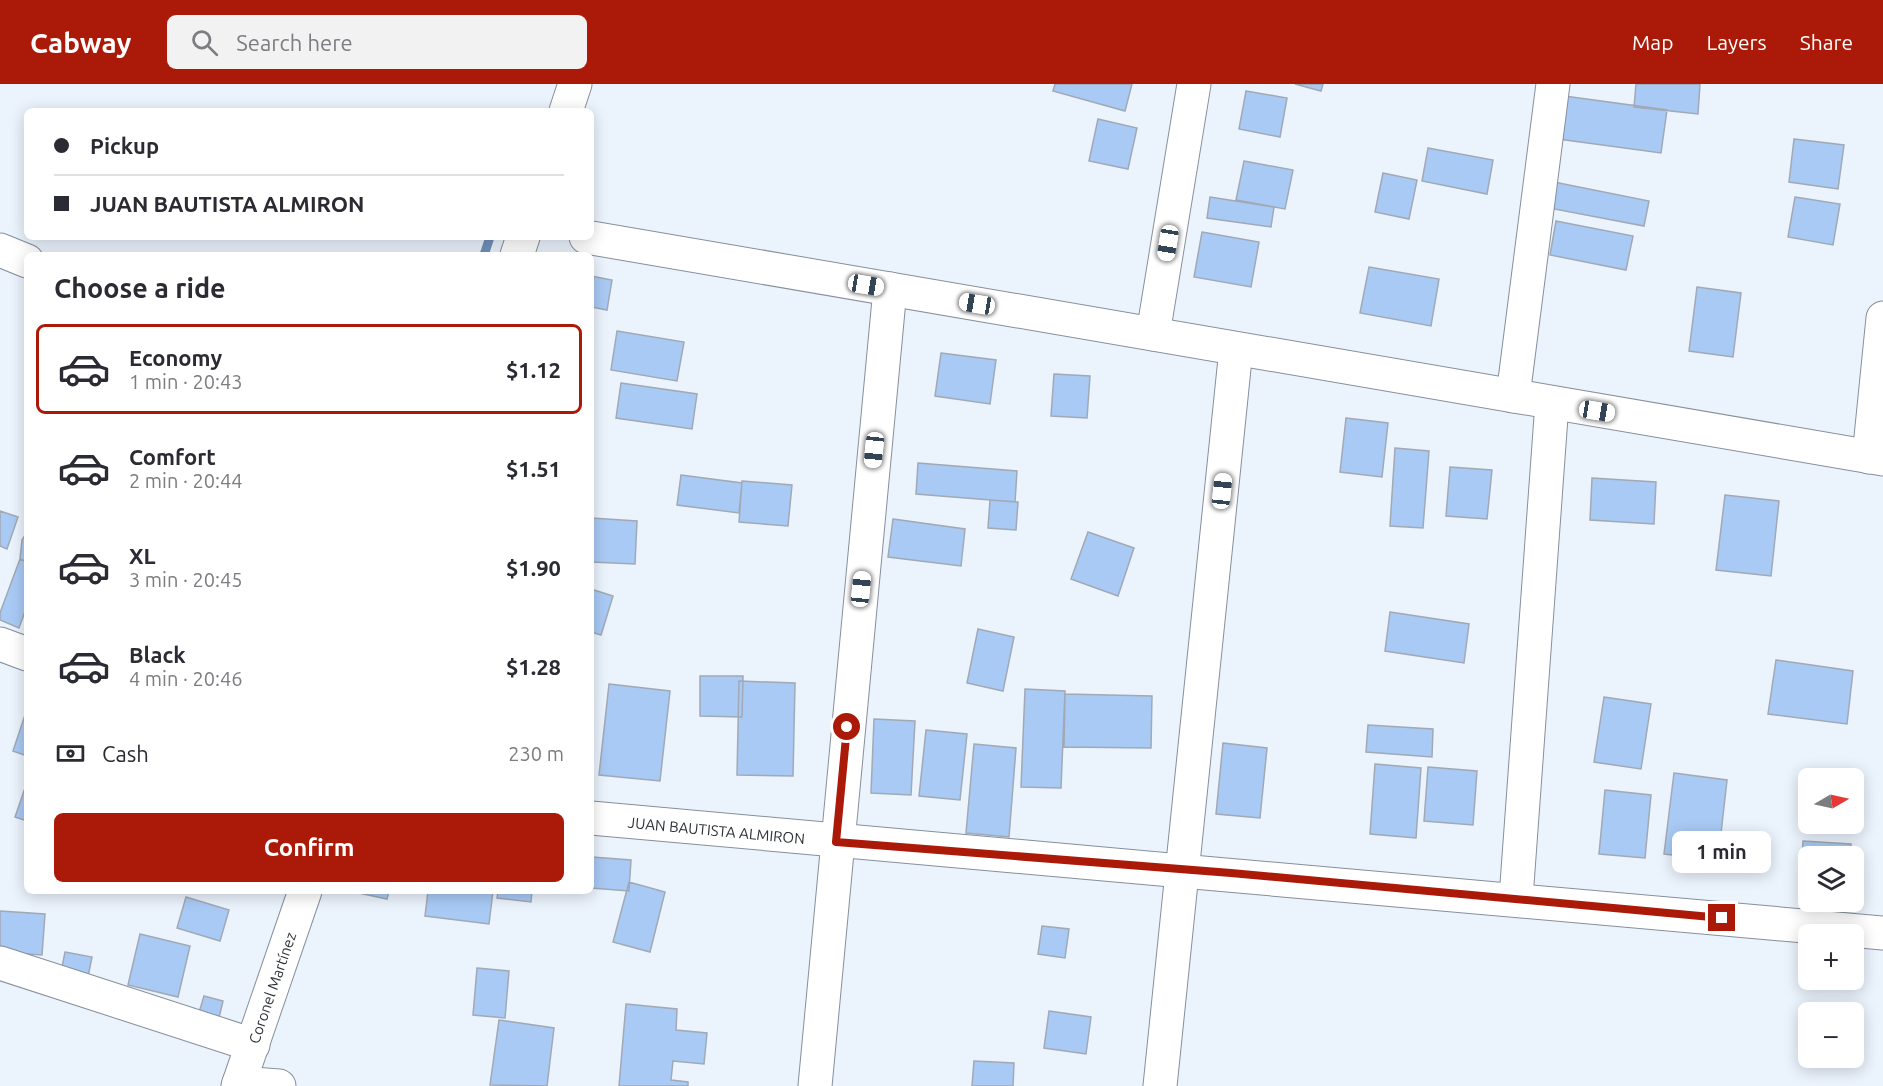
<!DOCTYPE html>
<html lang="en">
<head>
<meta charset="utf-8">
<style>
  body { margin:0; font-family:Ubuntu,sans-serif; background:#f2f2f3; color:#2b2b33; height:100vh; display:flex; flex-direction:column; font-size:22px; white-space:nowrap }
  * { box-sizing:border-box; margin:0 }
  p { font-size:20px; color:#7c7c81 }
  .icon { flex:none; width:33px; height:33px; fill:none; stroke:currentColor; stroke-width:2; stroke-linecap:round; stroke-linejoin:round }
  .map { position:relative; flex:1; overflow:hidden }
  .side { position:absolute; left:24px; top:168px; width:570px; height:642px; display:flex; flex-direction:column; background:#fff; border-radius:9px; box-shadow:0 3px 15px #0003 }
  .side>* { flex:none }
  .banner { position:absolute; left:24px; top:24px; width:570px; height:132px; border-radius:9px; box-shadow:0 3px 15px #0003; display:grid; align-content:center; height:132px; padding:0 30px; background:#fff }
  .needle { width:39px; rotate:81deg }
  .fabs { position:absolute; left:1798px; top:684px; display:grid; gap:12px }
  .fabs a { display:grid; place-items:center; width:66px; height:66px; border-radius:9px; background:#fff; box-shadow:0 3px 15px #0003; font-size:30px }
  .end { position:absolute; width:27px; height:27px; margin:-14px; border:8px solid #ab1a09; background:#fff; box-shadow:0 0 0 3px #fff }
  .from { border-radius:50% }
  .bubble { position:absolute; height:42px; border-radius:9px; background:#fff; box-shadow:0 3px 15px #0003; font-size:20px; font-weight:700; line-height:42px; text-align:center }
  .car { position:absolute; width:18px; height:36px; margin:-18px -9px; border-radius:8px; box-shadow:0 0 4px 2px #0007; background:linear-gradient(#fff 24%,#345 0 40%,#fff 0 76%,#345 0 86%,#fff 0) }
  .banner b { display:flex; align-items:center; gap:21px; height:57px; font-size:22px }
  .banner b+b { border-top:2px solid #e1e1e2 }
  .banner i { width:15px; height:15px; background:#2b2b33 }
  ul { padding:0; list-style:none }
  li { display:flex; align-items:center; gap:18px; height:90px; margin:0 12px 9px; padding:0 18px; border:3px solid transparent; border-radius:9px }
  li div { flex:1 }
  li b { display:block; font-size:22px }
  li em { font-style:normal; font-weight:700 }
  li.active { border-color:#ab1a09 }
  li>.icon { width:54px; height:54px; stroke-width:1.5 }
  h2 { padding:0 30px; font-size:27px; line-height:72px }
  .pay { display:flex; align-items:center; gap:15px; height:66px; padding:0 30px; font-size:22px }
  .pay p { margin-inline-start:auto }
  .action { display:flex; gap:12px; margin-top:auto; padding:12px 30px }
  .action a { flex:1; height:69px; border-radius:9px; background:#ab1a09; color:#fff; font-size:24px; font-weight:700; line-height:69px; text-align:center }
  header { display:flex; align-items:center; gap:36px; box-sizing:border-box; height:84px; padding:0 30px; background:#ab1a09; color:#fff }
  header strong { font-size:28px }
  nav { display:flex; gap:33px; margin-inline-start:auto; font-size:21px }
  .search { width:420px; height:54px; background:#f2f2f3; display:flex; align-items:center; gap:15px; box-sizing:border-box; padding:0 21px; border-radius:9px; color:#7c7c81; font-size:22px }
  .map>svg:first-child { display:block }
</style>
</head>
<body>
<header>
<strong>Cabway</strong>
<div class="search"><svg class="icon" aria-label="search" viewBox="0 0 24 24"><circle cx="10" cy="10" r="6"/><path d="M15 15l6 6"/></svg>Search here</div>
<nav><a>Map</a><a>Layers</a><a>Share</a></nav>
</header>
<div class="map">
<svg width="1883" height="1002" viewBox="0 0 1883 1002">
  <rect width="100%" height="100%" fill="#ebf3fd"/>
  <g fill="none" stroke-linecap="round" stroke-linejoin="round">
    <!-- stream -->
    <path stroke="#7191bb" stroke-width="9" d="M484,171L490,153"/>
  </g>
  <!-- building -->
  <path fill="#a9caf5" stroke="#a0a9b5" stroke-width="1.5" d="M1055,0H1132L1125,27L1053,7Z
    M1295,0H1323L1321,7Z
    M1636,0H1700L1698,30L1634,23Z
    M1246,7L1287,14L1280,53L1239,45Z
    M1557,11L1667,26L1661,69L1551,54Z
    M1098,35L1137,44L1128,85L1089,77Z
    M1794,55L1844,61L1838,105L1789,98Z
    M1428,64L1493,76L1487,110L1422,97Z
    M1244,77L1293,86L1285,125L1236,116Z
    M1383,89L1417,96L1409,135L1375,128Z
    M1554,98L1649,117L1644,142L1549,124Z
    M1210,113L1274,123L1271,143L1207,134Z
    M1795,113L1840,120L1833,161L1788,153Z
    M1556,137L1633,152L1626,186L1550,171Z
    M1202,148L1259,158L1251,203L1194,193Z
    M1369,183L1439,195L1431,242L1360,229Z
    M591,192L612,196L607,226L591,223Z
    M1697,203L1741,209L1733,273L1689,267Z
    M617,247L684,258L677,297L611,286Z
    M941,269L996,276L990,320L935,312Z
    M1054,290L1090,292L1087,334L1051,332Z
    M621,299L697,310L692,345L616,334Z
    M1346,334L1388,339L1382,393L1340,388Z
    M1395,364L1429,367L1423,444L1390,442Z
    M918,379L1017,387L1015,418L916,410Z
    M1450,383L1492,386L1487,435L1446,432Z
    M681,391L742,399L739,429L677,421Z
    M1592,394L1656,398L1654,440L1590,436Z
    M742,397L792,401L788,442L739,438Z
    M1725,411L1779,417L1771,492L1716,486Z
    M990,416L1018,418L1016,446L988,444Z
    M0,427L18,433L7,465L0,462Z
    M591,434L637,437L635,480L591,478Z
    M893,435L965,445L961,482L888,473Z
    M27,448V478L20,475L22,456Z
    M1088,448L1134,464L1118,512L1071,495Z
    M20,475L27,478V522L19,544L0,536V529Z
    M591,505L613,512L601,551L591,548Z
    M1390,528L1469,540L1464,579L1385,567Z
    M978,545L1014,553L1003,607L967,599Z
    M1776,576L1853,587L1847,640L1768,630Z
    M700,592H743L742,633L700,632Z
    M739,597L795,599L793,692L737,691Z
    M609,600L670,607L660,697L599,691Z
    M1025,605L1065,607L1061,704L1021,703Z
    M1065,610L1152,612L1151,664L1064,663Z
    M1604,613L1651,620L1641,685L1594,678Z
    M27,625V672L13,667Z
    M874,635L915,637L911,711L871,709Z
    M1368,641L1433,645L1432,673L1366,668Z
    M926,646L967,650L960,716L919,712Z
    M1223,659L1267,664L1260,734L1216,730Z
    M974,660L1016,664L1009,753L966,749Z
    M1375,680L1421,684L1416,754L1370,750Z
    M1428,683L1477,687L1473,741L1424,737Z
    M1674,689L1727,696L1718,776L1664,770Z
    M25,704H27V737L15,733Z
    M1605,706L1651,711L1645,774L1599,770Z
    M1803,757L1851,760L1850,772H1809V811H1800Z
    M592,773L631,776L629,807L591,804Z
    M629,798L665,808L650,868L613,858Z
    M350,807H389L387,815Z
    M428,807H493L489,840L425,832Z
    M498,807H532L531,818L497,814Z
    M186,813L229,826L220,857L177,844Z
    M0,827L45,830L42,871L0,868Z
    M1042,842L1069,845L1065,874L1038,870Z
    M140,850L190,862L178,913L128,901Z
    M65,868L92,873L87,898L60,893Z
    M477,884L509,887L505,934L473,931Z
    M204,912L223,917L218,938L198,932Z
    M626,920L677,925L676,946L707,949L704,980L673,977L671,996L688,998V1002H619Z
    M1049,927L1091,933L1086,970L1044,964Z
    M499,936L554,944L547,1002L490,1001Z
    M974,977L1014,979L1013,1002H972Z"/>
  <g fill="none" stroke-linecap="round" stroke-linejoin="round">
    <!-- minor casing -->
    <g stroke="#868f9b" stroke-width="35">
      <g id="minor">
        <path d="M586,153L1883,375"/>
        <path d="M0,166L27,177"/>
        <path d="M1153,250L1194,0"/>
        <path d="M1513,312L1553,0"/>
        <path d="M1869,373L1883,234"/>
        <path d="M0,560L27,570"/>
        <path id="s1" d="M591,734C1021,776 1453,808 1883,849"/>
        <path d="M1516,814L1552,319"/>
        <path d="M0,879L253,961"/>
        <path d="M239,999L279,1002"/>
        <path d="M815,1002L890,205"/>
        <path d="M1160,1002L1236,265"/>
      </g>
    </g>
    <!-- major casing -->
    <g stroke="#868f9b" stroke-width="35">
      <g id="major">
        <path d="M566,27L575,0"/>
        <path d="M517,171L523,153"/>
        <path id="s2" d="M238,1002L305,807"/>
      </g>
    </g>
    <!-- minor -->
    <use href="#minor" stroke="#fff" stroke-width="33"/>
    <!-- major -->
    <use href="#major" stroke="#fff" stroke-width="33"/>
  </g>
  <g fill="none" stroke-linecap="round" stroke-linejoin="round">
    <!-- route -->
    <path stroke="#ab1a09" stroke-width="8" d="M847,643L836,758L1231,789L1722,834"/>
  </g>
  <g text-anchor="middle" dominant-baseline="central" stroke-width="6" stroke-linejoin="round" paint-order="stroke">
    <!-- street labels -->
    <g font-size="15" fill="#2e3237" stroke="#fff">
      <text stroke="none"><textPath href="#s1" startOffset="126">JUAN BAUTISTA ALMIRON</textPath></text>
      <text stroke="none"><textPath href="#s2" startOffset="104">Coronel Martínez</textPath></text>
    </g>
  </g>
</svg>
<div class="fabs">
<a><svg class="needle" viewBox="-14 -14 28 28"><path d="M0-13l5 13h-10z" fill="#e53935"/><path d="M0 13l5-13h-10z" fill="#7c7c81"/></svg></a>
<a><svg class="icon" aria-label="layers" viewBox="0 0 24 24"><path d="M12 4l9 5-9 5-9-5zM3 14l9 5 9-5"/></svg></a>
<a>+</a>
<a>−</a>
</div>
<i class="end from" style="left:847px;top:643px"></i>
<i class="end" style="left:1722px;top:834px"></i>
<div class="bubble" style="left:1672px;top:747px;width:99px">1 min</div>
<i class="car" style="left:1168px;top:159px;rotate:189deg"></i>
<i class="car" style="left:866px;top:201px;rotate:100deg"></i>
<i class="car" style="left:977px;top:220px;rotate:280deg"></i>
<i class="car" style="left:1597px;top:327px;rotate:99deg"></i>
<i class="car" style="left:874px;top:366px;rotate:186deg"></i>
<i class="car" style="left:1222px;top:407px;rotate:6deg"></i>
<i class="car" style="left:861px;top:505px;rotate:6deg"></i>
<div class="banner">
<b><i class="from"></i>Pickup</b>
<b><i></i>JUAN BAUTISTA ALMIRON</b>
</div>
<section class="side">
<h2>Choose a ride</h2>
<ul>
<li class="active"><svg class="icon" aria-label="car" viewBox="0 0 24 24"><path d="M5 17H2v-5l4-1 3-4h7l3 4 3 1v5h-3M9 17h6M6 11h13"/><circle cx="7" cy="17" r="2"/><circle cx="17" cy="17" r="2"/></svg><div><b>Economy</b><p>1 min · 20:43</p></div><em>$1.12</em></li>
<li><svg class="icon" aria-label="car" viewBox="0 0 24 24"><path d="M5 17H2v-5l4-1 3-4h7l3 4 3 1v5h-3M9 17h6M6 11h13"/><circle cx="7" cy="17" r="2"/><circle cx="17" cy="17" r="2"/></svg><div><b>Comfort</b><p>2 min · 20:44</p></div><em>$1.51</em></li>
<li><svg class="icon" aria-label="car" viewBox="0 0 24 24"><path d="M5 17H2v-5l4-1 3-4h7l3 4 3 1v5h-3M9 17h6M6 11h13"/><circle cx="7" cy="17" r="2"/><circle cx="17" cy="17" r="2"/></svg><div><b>XL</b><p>3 min · 20:45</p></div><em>$1.90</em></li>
<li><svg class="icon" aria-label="car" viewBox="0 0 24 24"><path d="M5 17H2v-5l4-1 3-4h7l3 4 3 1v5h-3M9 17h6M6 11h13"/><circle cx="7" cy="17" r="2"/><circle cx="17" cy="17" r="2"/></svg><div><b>Black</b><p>4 min · 20:46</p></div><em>$1.28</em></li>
</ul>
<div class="pay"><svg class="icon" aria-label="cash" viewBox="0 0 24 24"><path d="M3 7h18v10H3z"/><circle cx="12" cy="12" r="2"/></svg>Cash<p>230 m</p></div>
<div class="action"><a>Confirm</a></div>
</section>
</div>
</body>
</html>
